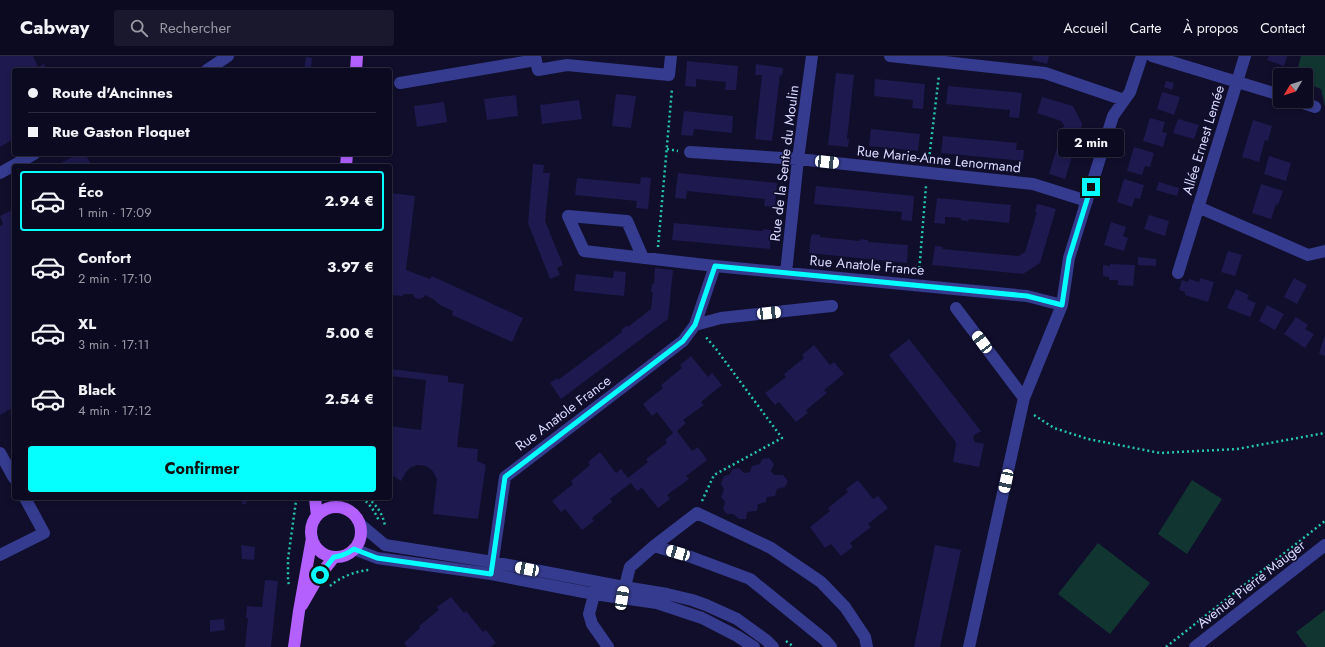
<!DOCTYPE html>
<html lang="fr">
<head>
<meta charset="utf-8">
<style>
  body { margin:0; font-family:Jost,sans-serif; background:#1a182d; color:#f1f3f6; height:100vh; display:flex; flex-direction:column; font-size:15px; white-space:nowrap }
  * { box-sizing:border-box; margin:0 }
  p { font-size:13px; color:#9a9aa5 }
  .icon { flex:none; width:22px; height:22px; fill:none; stroke:currentColor; stroke-width:2; stroke-linecap:round; stroke-linejoin:round }
  .map { position:relative; flex:1; overflow:hidden }
  .panel { position:absolute; left:12px; top:108px; width:380px; height:336px; display:flex; flex-direction:column; background:#0c0a20; border-radius:4px; box-shadow:0 2px 6px #0003,0 0 0 1px #2c2b3e }
  .panel>* { flex:none }
  .hud { position:absolute; left:12px; top:12px; width:380px; height:88px; border-radius:4px; box-shadow:0 2px 6px #0003,0 0 0 1px #2c2b3e; display:grid; align-content:center; height:88px; padding:0 16px; background:#0c0a20 }
  .needle { width:26px; rotate:231deg }
  .controls { position:absolute; left:1273px; top:12px; display:grid; gap:8px }
  .controls a { display:grid; place-items:center; width:40px; height:40px; border-radius:4px; background:#0c0a20; box-shadow:0 2px 6px #0003,0 0 0 1px #2c2b3e; font-size:20px }
  .end { position:absolute; width:18px; height:18px; margin:-9px; border:5px solid #05fffe; background:#111; box-shadow:0 0 0 2px #111 }
  .from { border-radius:50% }
  .bubble { position:absolute; height:28px; border-radius:4px; background:#0c0a20; box-shadow:0 2px 6px #0003,0 0 0 1px #2c2b3e; font-size:13px; font-weight:700; line-height:28px; text-align:center }
  .car { position:absolute; width:12px; height:24px; margin:-12px -6px; border-radius:5px; box-shadow:0 0 3px 1px #0007; background:linear-gradient(#fff 24%,#345 0 40%,#fff 0 76%,#345 0 86%,#fff 0) }
  .hud b { display:flex; align-items:center; gap:14px; height:38px; font-size:15px }
  .hud b+b { border-top:1px solid #2c2b3e }
  .hud i { width:10px; height:10px; background:#f1f3f6 }
  ul { padding:7px 0 0; list-style:none }
  li { display:flex; align-items:center; gap:12px; height:60px; margin:0 8px 6px; padding:0 8px; border:2px solid transparent; border-radius:4px }
  li div { flex:1 }
  li b { display:block; font-size:15px }
  li em { font-style:normal; font-weight:700 }
  li.on { border-color:#05fffe }
  li>.icon { width:36px; height:36px; stroke-width:1.5 }
  .primary-button { display:flex; gap:8px; margin-top:auto; padding:8px 16px }
  .primary-button a { flex:1; height:46px; border-radius:4px; background:#05fffe; color:#111; font-size:16px; font-weight:700; line-height:46px; text-align:center }
  header { display:flex; align-items:center; gap:24px; box-sizing:border-box; height:56px; padding:0 20px; background:#0c0a20; border-bottom:1px solid #2c2b3e }
  header strong { font-size:19px }
  nav { display:flex; gap:22px; margin-inline-start:auto; font-size:14px }
  .search { width:280px; height:36px; background:#1a182d; display:flex; align-items:center; gap:10px; box-sizing:border-box; padding:0 14px; border-radius:4px; color:#9a9aa5; font-size:15px }
  .map>svg:first-child { display:block }
</style>
</head>
<body>
<header>
<strong>Cabway</strong>
<div class="search"><svg class="icon" aria-label="search" viewBox="0 0 24 24"><circle cx="10" cy="10" r="6"/><path d="M15 15l6 6"/></svg>Rechercher</div>
<nav><a>Accueil</a><a>Carte</a><a>À propos</a><a>Contact</a></nav>
</header>
<div class="map">
<svg width="1325" height="591" viewBox="0 0 1325 591">
  <rect width="100%" height="100%" fill="#100e2b"/>
  <!-- green -->
  <path fill="#113631" d="M1301,0H1325V51L1321,33L1306,27V19H1296Z
    M1192,424L1222,443L1187,498L1158,478Z
    M1098,487L1150,527L1110,578L1058,538Z
    M1325,554V591H1307L1296,576Z"/>
  <!-- building -->
  <path fill="#1e194e" d="M0,0H33L38,11L44,8L47,14H14V83L0,91Z
    M1033,0H1049L1047,8L1032,4Z
    M1269,0H1287L1284,10L1267,4Z
    M306,1L312,2L311,14H304Z
    M687,5L738,10L736,34H725L726,26L696,23V31L685,30Z
    M756,8L783,12L782,20L780,19L772,85L755,83L762,19H755Z
    M836,17L854,19L847,83H849L848,91L828,89Z
    M875,23L925,28L923,53L912,52L913,44L874,40Z
    M1166,25L1174,27L1172,34L1164,31Z
    M948,30L1022,37L1019,62L1009,61L1010,54L946,48Z
    M1162,36L1180,41L1174,59L1157,53Z
    M616,38L636,40L631,72L612,70Z
    M516,39L518,60L487,64L484,43Z
    M1042,41L1073,50L1082,68L1065,123L1049,118L1064,69L1061,65L1037,57Z
    M579,44L582,63L542,68L540,49Z
    M444,46L447,66L417,71L414,50Z
    M684,55L733,60L732,77L694,73L693,80L681,79Z
    M1150,62L1165,66L1162,76L1167,77L1163,91L1143,85Z
    M1178,63L1199,69L1194,83L1173,77Z
    M1253,64L1272,70L1268,85L1265,84L1259,106L1242,101Z
    M871,73L920,78L918,95L869,90Z
    M943,80L1017,87L1016,94H1024L1023,105L941,97Z
    M1134,91L1154,97L1150,111L1145,110L1142,119L1127,115Z
    M78,98H85L92,110H55Z
    M1269,100L1291,107L1286,125L1264,118Z
    M533,108L544,109L543,117H550L545,165L563,209L557,212L560,219L550,223L528,167Z
    M678,117L777,127L775,151L764,150L765,143L687,135L686,143L675,142Z
    M641,121L651,122L648,153L636,152L637,145L575,139L577,122L640,128Z
    M1124,123L1144,129L1140,143L1135,142L1132,151L1117,146Z
    M1159,126L1179,132L1177,140L1156,134Z
    M1261,128L1283,135L1278,149L1276,148L1271,163L1252,157Z
    M816,130L914,140L912,165L901,164L902,156L814,148Z
    M390,137L415,140L406,214L430,223L432,220L523,262L512,286L452,259L453,255L440,249L433,243L425,239L424,241L420,243L415,242L413,238H403V240L390,239Z
    M937,142L1011,149L1009,167L969,163L968,165L961,164V162L945,161V168L934,167Z
    M1037,148L1039,149V148L1056,153L1040,207L1023,218L932,209L935,190L943,191L942,193L1019,200L1025,196L1037,156H1035Z
    M14,153V351L0,359V170L3,168L0,160Z
    M1149,159L1169,165L1165,180L1144,173Z
    M1111,166L1126,171L1123,180L1128,182L1124,195L1104,189Z
    M674,167L763,175V173L771,174L770,193L672,184Z
    M812,178L820,179V181L860,185V183L868,184V186L908,189L907,207L809,197L811,180H812Z
    M1228,195L1242,199L1235,220L1221,216Z
    M1138,201L1156,203V210L1138,209Z
    M1110,208L1135,209L1133,230L1118,229V224H1109V221L1103,220V209L1110,210Z
    M655,212L673,214L668,263L561,343L550,327L557,322L558,324L622,276L621,274L627,269L628,271L651,253L653,236H651L652,228H654Z
    M614,215L626,216L624,240L574,235L576,218L613,222Z
    M1200,222L1214,226L1208,246L1185,239V236L1179,234L1182,224L1188,226L1189,223L1199,226Z
    M1294,222L1307,229L1297,248L1284,241Z
    M1236,233L1249,239L1247,243L1256,247L1250,261L1227,252Z
    M1267,249L1284,258L1275,274L1259,265Z
    M1296,261L1308,269L1305,273L1314,278L1305,292L1284,278Z
    M1325,279V300L1319,298Z
    M909,283L981,375L974,379L973,382L975,386L984,388L979,411L953,406L956,389L955,385L889,299Z
    M814,289L830,309L834,306L844,318L824,334L827,337L806,354L808,357L796,366L779,346L775,349L765,337L786,321L784,318L804,302L802,299Z
    M691,300L708,321L712,317L722,329L701,346L704,349L683,364L686,367L677,375L692,395L698,391L707,404L686,420L689,423L667,439L670,443L658,452L642,432L637,435L631,427L610,443L612,446L592,462L594,465L582,474L565,453L561,456L552,445L573,428L571,425L590,409L588,406L600,396L616,417L621,413L628,422L648,406L646,403L667,387L665,384L673,377L657,356L652,360L643,348L663,332L661,329L682,312L680,309Z
    M390,313L448,320V326L464,328L457,391L478,393L477,405L486,409L478,463L433,458L437,423L432,414L426,410L418,409L411,411L406,416L401,425L390,418V370L421,374L426,324L390,320Z
    M769,402L774,408L771,415L774,419H783L788,425L785,431L777,433L775,440L767,441L766,446L758,448L757,455L747,456L746,463H739L733,458H727L723,453L725,446L721,441L724,433L721,428L724,420L729,419L733,413L739,412L744,417L750,416L752,410L760,408L762,403Z
    M858,424L873,443L878,440L888,452L868,468L871,471L850,487L853,491L841,500L831,488L825,492L810,471L830,455L828,452L848,436L846,433Z
    M242,442H252L251,445H247L246,448H242Z
    M241,489L255,491L254,504L242,503Z
    M935,489L961,494L940,591H914Z
    M265,524L278,525L271,591H245L248,562H246L247,550L262,551Z
    M451,541L464,557L466,555L483,576L486,574L496,587L490,591H407L404,587L420,572L419,570L439,554L437,551Z
    M224,563L225,574L210,576V564Z"/>
  <g fill="none" stroke-linecap="round" stroke-linejoin="round">
    <!-- path -->
    <path stroke="#25c7ac" stroke-width="2.5" stroke-dasharray="2 3" stroke-linecap="butt" d="M667,93L678,95
      M929,103L939,19
      M658,191L672,33
      M919,217L926,130
      M1034,359L1054,372L1088,383L1160,397L1237,393L1325,377
      M362,442C370,448 375,456 379,465
      M368,442C377,450 383,458 385,470
      M702,445L714,419L782,382L716,293L705,280
      M289,528L288,526V503L296,445L299,442
      M330,530C340,521 356,515 369,514
      M786,585L794,591
      M1166,591L1325,465"/>
    <!-- minor -->
    <path stroke="#353b8e" stroke-width="12" d="M535,0L538,14L567,9L669,19L671,0
      M890,0L1045,17L1124,44
      M1152,0L1280,39
      M207,14L228,0
      M400,27L536,4
      M1297,45L1315,51
      M690,96L798,103L1033,128L1087,145
      M0,117L34,98
      M1198,151L1308,199L1325,195
      M643,202L627,165L568,160L584,195L715,210
      M786,217L798,103L812,0
      M1178,217L1245,0
      M1062,249L1069,202L1113,60L1130,36L1142,0
      M956,252L1024,342
      M695,269L721,262L832,250
      M0,397L14,422
      M360,468L385,489L493,506L624,531L667,538L692,544L706,549L737,563L766,584L773,591
      M654,490L691,501L750,523L825,584L831,591
      M354,493L377,502L491,518L594,538L657,547L702,562L737,580L754,591
      M0,499L44,477L25,442
      M491,518L505,421L683,285L695,269L715,210L1027,240L1062,249L1024,342L969,591
      M596,531L589,558L592,568L608,591
      M623,539L628,518L630,511L654,490L697,457L771,492L821,526L845,551L865,581L867,591
      M1195,591L1325,489"/>
    <!-- major -->
    <path stroke="#b360ff" stroke-width="12" d="M356,14L357,0
      M346,110L347,98
      M315,442L317,460
      M311 476a25 25 0 1 1 50 0a25 25 0 1 1-50 0Z
      M302,549L317,523L334,501
      M294,591L299,555L312,482"/>
  </g>
  <g fill="none" stroke-linecap="round" stroke-linejoin="round">
    <!-- route -->
    <path stroke="#05fffe" stroke-width="5" d="M320,519L334,501C342,500 347,498 354,493L377,502L491,518L505,421L683,285L695,269L715,210L1027,240L1062,249L1069,202L1091,131"/>
  </g>
  <g text-anchor="middle" dominant-baseline="central" stroke-width="3" stroke-linejoin="round" paint-order="stroke">
    <!-- street labels -->
    <g font-size="14" fill="#d9d9ff" stroke="#100e2b">
      <text transform="translate(1203 84) rotate(-73)">Allée Ernest Lemée</text>
      <text transform="translate(939 103) rotate(6)">Rue Marie-Anne Lenormand</text>
      <text transform="translate(784 107) rotate(-83)">Rue de la Sente du Moulin</text>
      <text transform="translate(867 209) rotate(5)">Rue Anatole France</text>
      <text transform="translate(563 357) rotate(-37)">Rue Anatole France</text>
      <text transform="translate(1251 528) rotate(-38)">Avenue Pierre Mauger</text>
    </g>
  </g>
</svg>
<div class="controls">
<a><svg class="needle" viewBox="-14 -14 28 28"><path d="M0-13l5 13h-10z" fill="#e53935"/><path d="M0 13l5-13h-10z" fill="#9a9aa5"/></svg></a>
</div>
<i class="end from" style="left:320px;top:519px"></i>
<i class="end" style="left:1091px;top:131px"></i>
<div class="bubble" style="left:1058px;top:73px;width:66px">2 min</div>
<i class="car" style="left:827px;top:106px;rotate:96deg"></i>
<i class="car" style="left:769px;top:257px;rotate:84deg"></i>
<i class="car" style="left:982px;top:286px;rotate:323deg"></i>
<i class="car" style="left:1006px;top:425px;rotate:192deg"></i>
<i class="car" style="left:678px;top:497px;rotate:286deg"></i>
<i class="car" style="left:527px;top:513px;rotate:281deg"></i>
<i class="car" style="left:622px;top:542px;rotate:9deg"></i>
<div class="hud">
<b><i class="from"></i>Route d'Ancinnes</b>
<b><i></i>Rue Gaston Floquet</b>
</div>
<section class="panel">
<ul>
<li class="on"><svg class="icon" aria-label="car" viewBox="0 0 24 24"><path d="M5 17H2v-5l4-1 3-4h7l3 4 3 1v5h-3M9 17h6M6 11h13"/><circle cx="7" cy="17" r="2"/><circle cx="17" cy="17" r="2"/></svg><div><b>Éco</b><p>1 min · 17:09</p></div><em>2.94 €</em></li>
<li><svg class="icon" aria-label="car" viewBox="0 0 24 24"><path d="M5 17H2v-5l4-1 3-4h7l3 4 3 1v5h-3M9 17h6M6 11h13"/><circle cx="7" cy="17" r="2"/><circle cx="17" cy="17" r="2"/></svg><div><b>Confort</b><p>2 min · 17:10</p></div><em>3.97 €</em></li>
<li><svg class="icon" aria-label="car" viewBox="0 0 24 24"><path d="M5 17H2v-5l4-1 3-4h7l3 4 3 1v5h-3M9 17h6M6 11h13"/><circle cx="7" cy="17" r="2"/><circle cx="17" cy="17" r="2"/></svg><div><b>XL</b><p>3 min · 17:11</p></div><em>5.00 €</em></li>
<li><svg class="icon" aria-label="car" viewBox="0 0 24 24"><path d="M5 17H2v-5l4-1 3-4h7l3 4 3 1v5h-3M9 17h6M6 11h13"/><circle cx="7" cy="17" r="2"/><circle cx="17" cy="17" r="2"/></svg><div><b>Black</b><p>4 min · 17:12</p></div><em>2.54 €</em></li>
</ul>
<div class="primary-button"><a>Confirmer</a></div>
</section>
</div>
</body>
</html>
